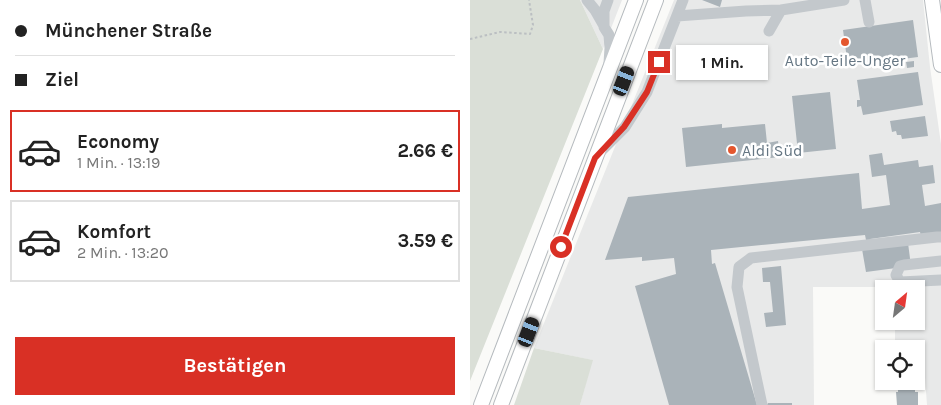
<!DOCTYPE html>
<html lang="de">
<head>
<meta charset="utf-8">
<style>
  body { margin:0; font-family:Karla,sans-serif; background:#f6f6f6; color:#222; height:100vh; display:flex; flex-direction:column; font-size:19px; white-space:nowrap }
  * { box-sizing:border-box; margin:0 }
  p { font-size:16px; color:#767676 }
  .icon { flex:none; width:28px; height:28px; fill:none; stroke:currentColor; stroke-width:2; stroke-linecap:round; stroke-linejoin:round }
  .map { position:relative; flex:1; overflow:hidden }
  .drawer { display:flex; flex-direction:column; background:#fff; width:470px }
  .drawer>* { flex:none }
  .banner { display:grid; align-content:center; height:110px; padding:0 15px; background:#fff }
  .needle { width:32px; rotate:29deg }
  .controls { position:absolute; left:405px; top:280px; display:grid; gap:10px }
  .controls a { display:grid; place-items:center; width:50px; height:50px; border-radius:0px; background:#fff; box-shadow:0 1px 4px #0004; font-size:25px }
  .end { position:absolute; width:22px; height:22px; margin:-11px; border:6px solid #d93025; background:#fff; box-shadow:0 0 0 2px #fff }
  .from { border-radius:50% }
  .bubble { position:absolute; height:35px; border-radius:0px; background:#fff; box-shadow:0 1px 4px #0004; font-size:16px; font-weight:700; line-height:35px; text-align:center }
  .car { position:absolute; width:15px; height:30px; margin:-15px -8px; border-radius:6px; box-shadow:0 0 4px 1px #0007; background:linear-gradient(#222 24%,#8ab4d8 0 40%,#222 0 76%,#8ab4d8 0 86%,#222 0) }
  .banner b { display:flex; align-items:center; gap:18px; height:48px; font-size:19px }
  .banner b+b { border-top:1px solid #e0e0e0 }
  .banner i { width:12px; height:12px; background:#222 }
  ul { padding:0; list-style:none }
  li { display:flex; align-items:center; gap:15px; height:82px; margin:0 10px 8px; padding:0 5px; border:2px solid #e0e0e0; border-radius:0px }
  li div { flex:1 }
  li b { display:block; font-size:19px }
  li em { font-style:normal; font-weight:700 }
  li.current { border-color:#d93025 }
  li>.icon { width:45px; height:45px; stroke-width:1.5 }
  .button { display:flex; gap:10px; margin-top:auto; padding:10px 15px }
  .button a { flex:1; height:58px; border-radius:0px; background:#d93025; color:#fff; font-size:20px; font-weight:700; line-height:58px; text-align:center }
  main { display:flex; flex:1; min-height:0 }
  .map>svg:first-child { display:block }
</style>
</head>
<body>
<main>
<section class="drawer">
<div class="banner">
<b><i class="from"></i>Münchener Straße</b>
<b><i></i>Ziel</b>
</div>
<ul>
<li class="current"><svg class="icon" aria-label="car" viewBox="0 0 24 24"><path d="M5 17H2v-5l4-1 3-4h7l3 4 3 1v5h-3M9 17h6M6 11h13"/><circle cx="7" cy="17" r="2"/><circle cx="17" cy="17" r="2"/></svg><div><b>Economy</b><p>1 Min. · 13:19</p></div><em>2.66 €</em></li>
<li><svg class="icon" aria-label="car" viewBox="0 0 24 24"><path d="M5 17H2v-5l4-1 3-4h7l3 4 3 1v5h-3M9 17h6M6 11h13"/><circle cx="7" cy="17" r="2"/><circle cx="17" cy="17" r="2"/></svg><div><b>Komfort</b><p>2 Min. · 13:20</p></div><em>3.59 €</em></li>
</ul>
<div class="button"><a>Bestätigen</a></div>
</section>
<div class="map">
<svg width="471" height="405" viewBox="0 0 471 405">
  <rect width="100%" height="100%" fill="#fafaf8"/>
  <!-- built -->
  <path fill="#e8e9e9" d="M110,0H152L133,49Z
    M204,0H453L460,67L471,144V405H457L454,364L446,363V349H425V321H446V289H414L412,287H343L344,405H110L122,360L64,348Z"/>
  <!-- green -->
  <path fill="#dadfd7" d="M0,0H110L133,49L0,381Z
    M64,348L123,360L110,405H44Z"/>
  <!-- building -->
  <path fill="#aab3b9" d="M232,0H252L250,7Z
    M443,20L448,57L378,66L373,30Z
    M444,61V67L437,68L436,62Z
    M448,72L453,105L393,115L391,106L387,107V100H390L387,80Z
    M360,92L366,149L328,153L322,96Z
    M455,116L458,136L432,139L431,135H427L426,131L422,132L420,121Z
    M252,124V128L295,124L297,143L308,141L310,157L216,167L212,128Z
    M412,153L414,165L448,160L449,167L463,165L465,183L452,185L455,206L471,203V233L451,236L450,232L400,239L438,243L441,266L396,272L392,249L396,240L395,235L241,250L242,264L245,263L287,405H199L165,286L206,274L204,258L172,261V257L135,260L158,197L389,173L392,209L420,205L416,175L402,177L399,155Z
    M311,266L316,325L296,327L294,313L303,312L300,282H293L292,268Z
    M428,381H445V392H448V405H427L426,392H428Z
    M298,403H322V405H297Z"/>
  <g fill="none" stroke-linecap="round" stroke-linejoin="round">
    <!-- major casing -->
    <g stroke="#b5babe" stroke-width="16">
      <path id="major" d="M462,0L471,65
        M11,405L166,0
        M31,405L186,0"/>
    </g>
    <!-- path -->
    <path stroke="#bbbfc2" stroke-width="2" stroke-dasharray="2.5 2.5" stroke-linecap="butt" d="M0,39L30,32L60,34L63,25L59,0"/>
    <!-- minor -->
    <path stroke="#c3c8cc" stroke-width="11" d="M117,0L125,10L133,24
      M138,0L134,11V27L139,35L140,48L139,63
      M395,0L399,22
      M207,16L276,11L311,10L374,0
      M299,31L311,10
      M128,154L155,127L177,92L213,0
      M471,261L434,265L430,266L426,275L430,282L471,280
      M292,405L267,287L269,267L281,258L467,237H471"/>
    <!-- major -->
    <use href="#major" stroke="#fff" stroke-width="14"/>
  </g>
  <g fill="none" stroke-linecap="round" stroke-linejoin="round">
    <!-- route -->
    <path stroke="#d93025" stroke-width="6" d="M91,247L125,158L154,127L177,92L189,62"/>
  </g>
  <!-- markers -->
  <g fill="#e4572e" stroke="#fff" stroke-width="2">
    <circle cx="375" cy="42" r="5"/>
    <circle cx="262" cy="150" r="5"/>
  </g>
  <g text-anchor="middle" dominant-baseline="central" stroke-width="5" stroke-linejoin="round" paint-order="stroke">
    <!-- poi labels -->
    <g font-size="16" fill="#657683" stroke="#fff">
      <text x="375" y="60">Auto-Teile-Unger</text>
      <text x="272" y="150" text-anchor="start">Aldi Süd</text>
    </g>
  </g>
</svg>
<div class="controls">
<a><svg class="needle" viewBox="-14 -14 28 28"><path d="M0-13l5 13h-10z" fill="#e53935"/><path d="M0 13l5-13h-10z" fill="#767676"/></svg></a>
<a><svg class="icon" aria-label="locate" viewBox="0 0 24 24"><circle cx="12" cy="12" r="6"/><path d="M12 2v4M12 18v4M2 12h4M18 12h4"/></svg></a>
</div>
<i class="end from" style="left:91px;top:247px"></i>
<i class="end" style="left:189px;top:62px"></i>
<div class="bubble" style="left:206px;top:45px;width:92px">1 Min.</div>
<i class="car" style="left:154px;top:81px;rotate:21deg"></i>
<i class="car" style="left:59px;top:332px;rotate:21deg"></i>
</div>
</main>
</body>
</html>
